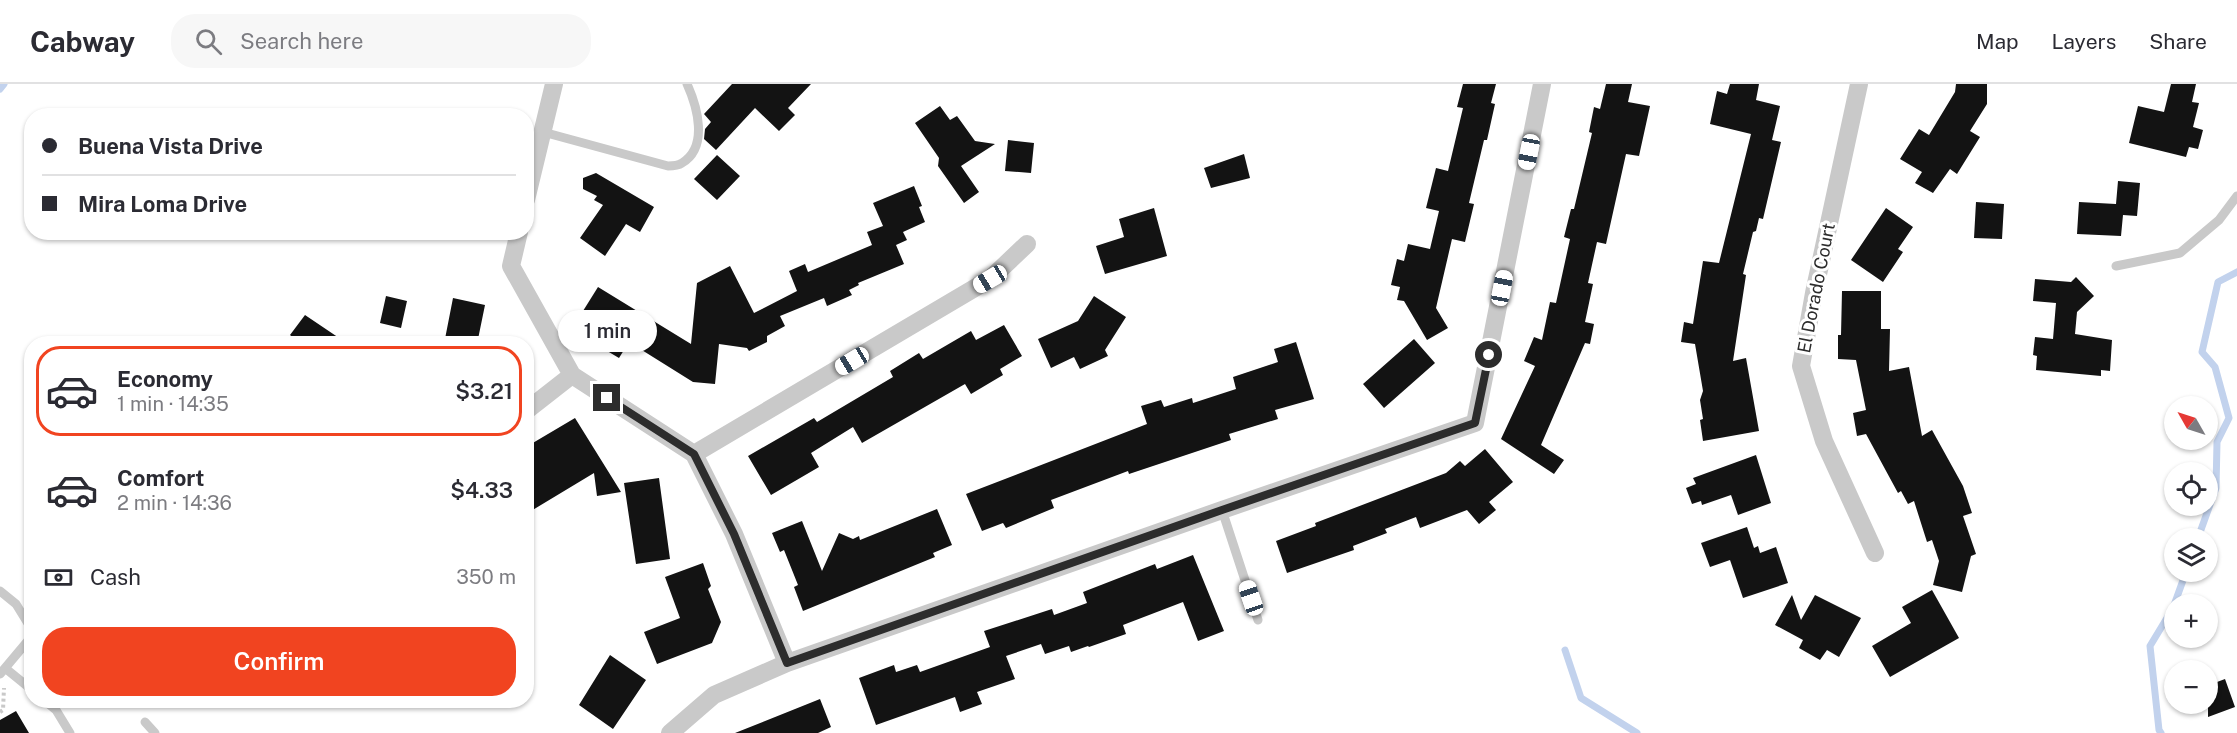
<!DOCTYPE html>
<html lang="en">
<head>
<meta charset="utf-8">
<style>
  body { margin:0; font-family:"Public Sans",sans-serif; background:#f7f7f7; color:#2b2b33; height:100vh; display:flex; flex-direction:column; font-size:22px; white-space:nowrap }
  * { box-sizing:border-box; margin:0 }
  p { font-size:20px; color:#7c7c81 }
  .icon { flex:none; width:33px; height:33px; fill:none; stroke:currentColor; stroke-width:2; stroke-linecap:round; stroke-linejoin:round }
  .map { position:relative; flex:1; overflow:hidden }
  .side { position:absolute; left:24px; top:252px; width:510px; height:372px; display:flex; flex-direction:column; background:#fff; border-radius:24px; box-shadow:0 2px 4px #0004 }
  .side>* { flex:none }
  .banner { position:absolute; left:24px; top:24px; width:510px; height:132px; border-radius:24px; box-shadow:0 2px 4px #0004; display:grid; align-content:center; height:132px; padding:0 18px; background:#fff }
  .needle { width:39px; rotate:309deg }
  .controls { position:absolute; left:2164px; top:312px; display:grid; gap:12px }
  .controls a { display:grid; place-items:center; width:54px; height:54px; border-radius:50%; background:#fff; box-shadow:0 2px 4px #0004; font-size:30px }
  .end { position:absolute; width:27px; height:27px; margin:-14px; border:8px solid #2c2c2c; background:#fff; box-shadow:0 0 0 3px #fff }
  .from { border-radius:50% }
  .bubble { position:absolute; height:42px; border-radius:21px; background:#fff; box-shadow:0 2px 4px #0004; font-size:20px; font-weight:600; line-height:42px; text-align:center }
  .car { position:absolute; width:18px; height:36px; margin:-18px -9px; border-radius:8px; box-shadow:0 0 4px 2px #0007; background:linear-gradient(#fff 24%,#345 0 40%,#fff 0 76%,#345 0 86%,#fff 0) }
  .banner b { display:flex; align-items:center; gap:21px; height:57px; font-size:22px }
  .banner b+b { border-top:2px solid #e1e1e2 }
  .banner i { width:15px; height:15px; background:#2b2b33 }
  ul { padding:10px 0 0; list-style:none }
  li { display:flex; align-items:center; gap:18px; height:90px; margin:0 12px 9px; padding:0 6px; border:3px solid transparent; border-radius:24px }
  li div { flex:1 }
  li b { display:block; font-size:22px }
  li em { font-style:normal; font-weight:600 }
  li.current { border-color:#f14420 }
  li>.icon { width:54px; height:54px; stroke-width:1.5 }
  .pay { display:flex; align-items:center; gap:15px; height:66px; padding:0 18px; font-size:22px }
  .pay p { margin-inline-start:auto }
  .button { display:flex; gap:12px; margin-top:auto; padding:12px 18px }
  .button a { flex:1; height:69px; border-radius:24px; background:#f14420; color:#fff; font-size:24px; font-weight:600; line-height:69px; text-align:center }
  header { display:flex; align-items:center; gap:36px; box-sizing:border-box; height:84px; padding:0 30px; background:#fff; border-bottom:2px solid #e1e1e2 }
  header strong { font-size:28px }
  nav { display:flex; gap:33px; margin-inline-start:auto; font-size:21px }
  .search { width:420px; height:54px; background:#f7f7f7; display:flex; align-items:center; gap:15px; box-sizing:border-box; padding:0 21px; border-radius:24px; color:#7c7c81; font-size:22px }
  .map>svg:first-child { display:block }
</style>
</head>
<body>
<header>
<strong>Cabway</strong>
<div class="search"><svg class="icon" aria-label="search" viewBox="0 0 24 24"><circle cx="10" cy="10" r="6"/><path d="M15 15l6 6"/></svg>Search here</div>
<nav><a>Map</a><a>Layers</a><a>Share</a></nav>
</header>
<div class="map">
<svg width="2237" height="649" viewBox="0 0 2237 649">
  <rect width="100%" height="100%" fill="#fff"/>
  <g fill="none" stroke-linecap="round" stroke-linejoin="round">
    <!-- stream -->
    <path stroke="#c2d2ed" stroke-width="7" d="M0,5L4,0
      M2198,454L2216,404L2217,358L2229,334L2215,283L2202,268L2218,198L2237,188
      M1565,566L1581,614L1637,649
      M2161,649L2159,646L2150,562L2173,524L2186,488"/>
  </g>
  <!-- building -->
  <path fill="#131313" d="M732,0H811L788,24L795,31L779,47L755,24L716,66L704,55L705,45L711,38L704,30Z
    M1463,0H1496L1491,19L1495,20L1487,56H1484L1469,119L1474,120L1465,158L1452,155L1436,224L1448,244L1427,256L1404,217L1397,216L1400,203L1391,201L1397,175L1404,177L1408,160L1430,165L1439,127L1426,124L1436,84L1448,87L1463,24L1457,23Z
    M1606,0H1632L1628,18L1650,22L1639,72L1626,70L1606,160L1597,158L1588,199L1593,200L1585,238L1594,240L1590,260L1585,259L1541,361L1564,376L1554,390L1501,355L1535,282L1524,277L1534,253L1542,256L1550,218L1556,219L1570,155L1564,153L1571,125H1574L1592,49L1589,48L1594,23L1600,25Z
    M1730,0H1759L1756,16L1780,22L1772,56L1781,58L1763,135L1759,134L1756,147L1753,148L1743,190L1746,191L1733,277L1746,274L1759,347L1703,357L1700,336L1703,335L1700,316L1703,307L1695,260L1681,258L1684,238L1693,240L1703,177L1719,179L1751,50L1710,40L1717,7L1727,10Z
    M1956,0H1987V20L1970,47L1980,53L1957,90L1950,85L1933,109L1915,99L1922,88L1900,75L1919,45L1929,51L1955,8Z
    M2171,0H2196L2192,18L2199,19L2193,43L2203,46L2198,65L2189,63L2186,73L2129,59L2138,22L2164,28Z
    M940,22L950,36L957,32L975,57L995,60L961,82L979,108L964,119L938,82L939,74L915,39Z
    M1008,56L1034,59L1031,89L1005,87Z
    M1244,70L1250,94L1211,104L1204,84Z
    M717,71L740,92L717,116L694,95Z
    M596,89L654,123L640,148L626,140L605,172L580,154L603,121L594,116L597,112L583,105V94Z
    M2118,97L2140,99L2137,132L2123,131L2121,152L2077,150L2079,118L2116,120Z
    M914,102L922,122L919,123L925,138L903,148L907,156L896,161L904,180L858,199L859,201L849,206L852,211L827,222L824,214L780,232L785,242L767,252V258L749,267L747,264L719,260L715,300L693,298L629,258L619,274L592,258L593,256L586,252L597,235L583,227L598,203L691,260L697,199L730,182L754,229L797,207L789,187L805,180L808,188L872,161L867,148L883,142L873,119Z
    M1976,118L2004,120L2002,155L1974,154Z
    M1154,124L1167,172L1105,190L1096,162L1124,153L1119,135Z
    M1886,124L1913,143L1898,165L1903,168L1883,198L1851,176Z
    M2076,193L2094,212L2077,228L2075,250L2112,256L2110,287L2101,286V292L2036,286L2037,272L2033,271L2035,253L2053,255L2056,219L2033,217L2035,195L2071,198Z
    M1842,207H1881V245H1890L1889,287L1909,283L1922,352L1932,346L1963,402L1972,429L1963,432L1976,470L1971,472L1962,508L1933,501L1939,477L1932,456L1927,458L1914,417L1908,420L1901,407L1898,409L1866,350L1857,352L1853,329L1866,326L1856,276L1838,275V251H1841Z
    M386,212L407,217L401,244L380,239Z
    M1094,212L1126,233L1105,266L1108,272L1080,285L1074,273L1051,284L1038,255L1078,237Z
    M453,214L485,221L477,260H444Z
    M305,231L348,260H300L290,251Z
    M1004,241L1022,272L1000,285L1003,291L971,310L965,300L862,359L853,343L811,369L819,383L771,411L748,372L814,334L817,338L893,293L890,287L919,269L923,275L971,247L976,256Z
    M1414,255L1435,279L1384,324L1363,300Z
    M1296,258L1314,315L1275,326L1278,335L1229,350L1231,356L1129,390L1128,387L1051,416L1054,424L1006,444L1003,439L982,447L966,410L1147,340L1141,322L1161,316L1164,323L1192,314L1193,319L1236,305L1233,293L1278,278L1274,265Z
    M575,334L621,408L597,412L594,389L526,430V363Z
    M1485,365L1513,398L1489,418L1496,426L1479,440L1467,426L1420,444L1416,433L1385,445L1387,449L1353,462L1354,466L1287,489L1276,457L1316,442L1315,439L1446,389L1460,377L1465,382Z
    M1756,371L1771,419L1738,431L1731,411L1702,421L1701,417L1692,420L1686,404L1696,400L1693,394Z
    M659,394L670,475L636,480L624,399Z
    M937,425L952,461L933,469L935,473L803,527L794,503L798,501L784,466L780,468L772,449L802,437L822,487L839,449L853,455L859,452L860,456Z
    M1747,443L1754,464L1758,462L1760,469L1776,463L1788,499L1743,514L1730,476L1710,483L1701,459Z
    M1193,471L1224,547L1198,557L1183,518L1123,541L1126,550L1089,563L1088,562L1071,568L1069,562L1045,570L1041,560L1006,572L1015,595L977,608L982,620L960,628L955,613L876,641L859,594L894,581L896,588L917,581L920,588L990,563L984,547L1052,525L1054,531L1087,519L1083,508L1155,480L1157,485Z
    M703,479L711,502L708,505L721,538L712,559L657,580L644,548L680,534L665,493Z
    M1932,506L1959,554L1890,593L1872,562L1911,539L1902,523Z
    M1792,511L1801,536L1815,511L1861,534L1839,573L1827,566L1820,576L1799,564L1803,556L1775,541Z
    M610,571L646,596L613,645L579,621Z
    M2225,595L2235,623L2208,633V614L2213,612L2209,601Z
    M820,615L831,643L818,649H735Z
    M16,627L29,649H0V636Z"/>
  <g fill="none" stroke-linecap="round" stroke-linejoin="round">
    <!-- path -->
    <path stroke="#c9c9c9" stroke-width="4" stroke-dasharray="3 3" stroke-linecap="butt" d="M0,628L3,626L4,604"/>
    <!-- lane -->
    <path stroke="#c9c9c9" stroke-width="9" d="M543,48L668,82C672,82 679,81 682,79C709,63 697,22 687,0
      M2116,182L2180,169L2219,136L2237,112
      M1222,426L1258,536
      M0,507L16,520L32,546
      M5,584L32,606
      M0,590L32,552
      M44,616L56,626L70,649
      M145,638L155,649"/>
    <!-- street -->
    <path stroke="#c9c9c9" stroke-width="18" d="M1859,0L1814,209L1801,282L1824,357L1875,469
      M526,116L554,0
      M519,148L511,182L572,291L694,370L734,450L787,579
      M526,327L572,291
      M694,370L990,195L1027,160
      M670,649L714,611L787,579L1222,426L1475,339L1542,0"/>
  </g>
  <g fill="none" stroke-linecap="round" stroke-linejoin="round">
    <!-- route -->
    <path stroke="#2c2c2c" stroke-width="8" d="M607,314L694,370L734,450L787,579L1222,426L1475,339L1489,271"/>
  </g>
  <g text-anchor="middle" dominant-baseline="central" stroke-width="6" stroke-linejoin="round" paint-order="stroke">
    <!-- street labels -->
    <g font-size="18" fill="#2c2c2c" stroke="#fff">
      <text transform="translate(1816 204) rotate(-79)">El Dorado Court</text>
    </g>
  </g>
</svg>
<div class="controls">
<a><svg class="needle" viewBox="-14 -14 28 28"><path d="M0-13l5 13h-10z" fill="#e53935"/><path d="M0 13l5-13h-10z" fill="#7c7c81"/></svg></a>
<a><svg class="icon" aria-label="locate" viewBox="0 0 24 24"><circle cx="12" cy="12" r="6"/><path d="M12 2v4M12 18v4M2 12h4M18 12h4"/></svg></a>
<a><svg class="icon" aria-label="layers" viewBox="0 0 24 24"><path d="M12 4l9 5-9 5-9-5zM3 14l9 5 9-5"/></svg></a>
<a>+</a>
<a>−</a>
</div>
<i class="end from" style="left:1489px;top:271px"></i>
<i class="end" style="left:607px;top:314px"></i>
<div class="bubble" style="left:558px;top:226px;width:99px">1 min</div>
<i class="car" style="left:1529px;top:68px;rotate:191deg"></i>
<i class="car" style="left:990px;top:195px;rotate:239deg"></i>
<i class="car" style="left:1502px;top:204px;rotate:11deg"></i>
<i class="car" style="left:852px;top:277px;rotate:239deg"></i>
<i class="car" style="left:1251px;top:514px;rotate:341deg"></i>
<div class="banner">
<b><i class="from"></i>Buena Vista Drive</b>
<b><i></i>Mira Loma Drive</b>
</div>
<section class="side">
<ul>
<li class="current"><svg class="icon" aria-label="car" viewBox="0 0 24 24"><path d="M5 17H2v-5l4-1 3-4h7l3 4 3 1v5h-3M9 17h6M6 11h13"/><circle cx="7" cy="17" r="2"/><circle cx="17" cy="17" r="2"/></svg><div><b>Economy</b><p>1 min · 14:35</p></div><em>$3.21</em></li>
<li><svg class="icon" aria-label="car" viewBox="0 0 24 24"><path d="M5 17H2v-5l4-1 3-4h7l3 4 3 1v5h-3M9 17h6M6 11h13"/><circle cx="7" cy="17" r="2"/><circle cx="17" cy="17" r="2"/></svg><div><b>Comfort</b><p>2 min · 14:36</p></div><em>$4.33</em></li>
</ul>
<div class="pay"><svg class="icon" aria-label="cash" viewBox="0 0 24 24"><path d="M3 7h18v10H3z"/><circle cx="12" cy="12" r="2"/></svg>Cash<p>350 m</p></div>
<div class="button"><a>Confirm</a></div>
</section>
</div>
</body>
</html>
